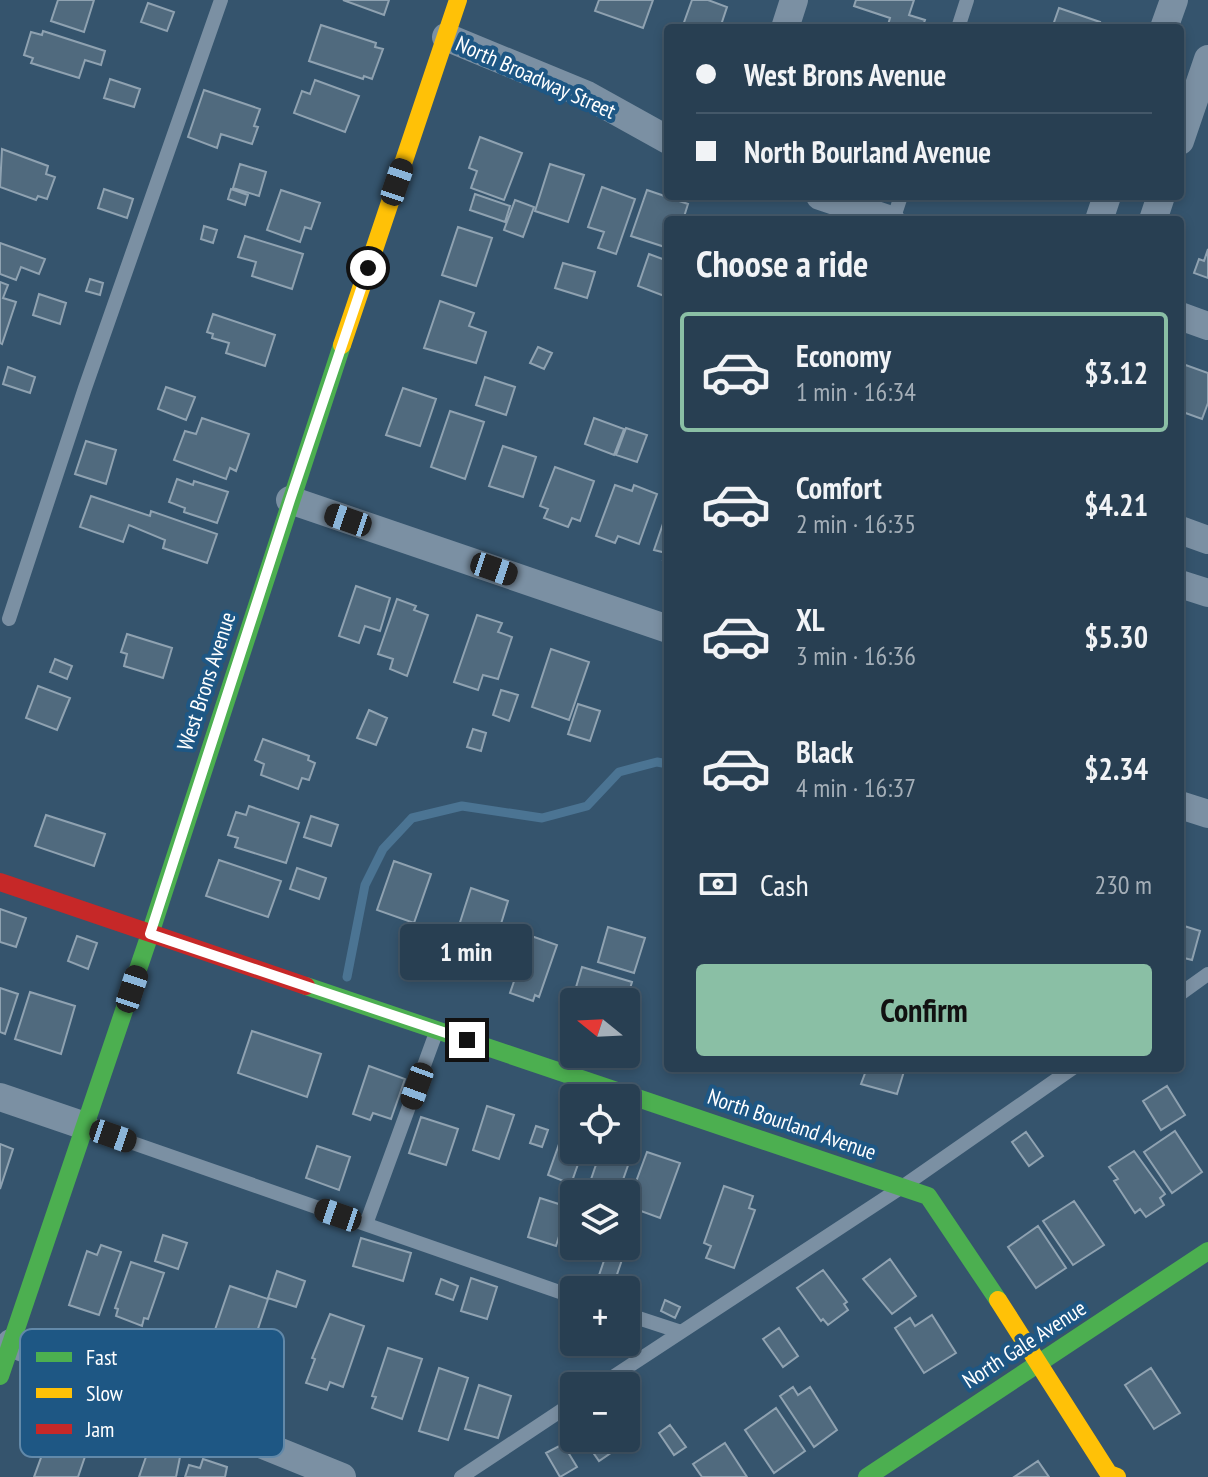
<!DOCTYPE html>
<html lang="en">
<head>
<meta charset="utf-8">
<style>
  body { margin:0; font-family:"PT Sans Narrow",sans-serif; background:#344a5c; color:#f1f3f6; height:100vh; display:flex; flex-direction:column; font-size:30px; white-space:nowrap }
  * { box-sizing:border-box; margin:0 }
  p { font-size:26px; color:#a5afb8 }
  .icon { flex:none; width:44px; height:44px; fill:none; stroke:currentColor; stroke-width:2; stroke-linecap:round; stroke-linejoin:round }
  .map { position:relative; flex:1; overflow:hidden }
  .panel { position:absolute; left:664px; top:216px; width:520px; height:856px; display:flex; flex-direction:column; background:#283f52; border-radius:8px; box-shadow:0 4px 12px #0003,0 0 0 2px #445869 }
  .panel>* { flex:none }
  .top-card { position:absolute; left:664px; top:24px; width:520px; height:176px; border-radius:8px; box-shadow:0 4px 12px #0003,0 0 0 2px #445869; display:grid; align-content:center; height:176px; padding:0 32px; background:#283f52 }
  .needle { width:52px; rotate:288deg }
  .buttons { position:absolute; left:560px; top:988px; display:grid; gap:16px }
  .buttons a { display:grid; place-items:center; width:80px; height:80px; border-radius:8px; background:#283f52; box-shadow:0 4px 12px #0003,0 0 0 2px #445869; font-size:40px }
  .end { position:absolute; width:36px; height:36px; margin:-18px; border:10px solid #fff; background:#111; box-shadow:0 0 0 4px #111 }
  .from { border-radius:50% }
  .bubble { position:absolute; height:56px; border-radius:8px; background:#283f52; box-shadow:0 4px 12px #0003,0 0 0 2px #445869; font-size:26px; font-weight:700; line-height:56px; text-align:center }
  .car { position:absolute; width:24px; height:48px; margin:-24px -12px; border-radius:10px; box-shadow:0 0 6px 2px #0007; background:linear-gradient(#222 24%,#8ab4d8 0 40%,#222 0 76%,#8ab4d8 0 86%,#222 0) }
  .top-card b { display:flex; align-items:center; gap:28px; height:76px; font-size:30px }
  .top-card b+b { border-top:2px solid #445869 }
  .top-card i { width:20px; height:20px; background:#f1f3f6 }
  ul { padding:0; list-style:none }
  li { display:flex; align-items:center; gap:24px; height:120px; margin:0 16px 12px; padding:0 16px; border:4px solid transparent; border-radius:8px }
  li div { flex:1 }
  li b { display:block; font-size:30px }
  li em { font-style:normal; font-weight:700 }
  li.current { border-color:#8abfa5 }
  li>.icon { width:72px; height:72px; stroke-width:1.5 }
  h2 { padding:0 32px; font-size:36px; line-height:96px }
  .pay { display:flex; align-items:center; gap:20px; height:88px; padding:0 32px; font-size:30px }
  .pay p { margin-inline-start:auto }
  .primary-button { display:flex; gap:16px; margin-top:auto; padding:16px 32px }
  .primary-button a { flex:1; height:92px; border-radius:8px; background:#8abfa5; color:#111; font-size:32px; font-weight:700; line-height:92px; text-align:center }
  .map>svg:first-child { display:block }
</style>
</head>
<body>
<div class="map">
<svg width="1208" height="1477" viewBox="0 0 1208 1477">
  <rect width="100%" height="100%" fill="#35546d"/>
  <g fill="none" stroke-linecap="round" stroke-linejoin="round">
    <!-- stream -->
    <path stroke="#4b7493" stroke-width="9" d="M347,977L365,885L383,849L412,818L462,806L542,818L587,806L619,772L657,762L668,764"/>
  </g>
  <!-- building -->
  <path fill="#506a7e" stroke="#8fa2b1" stroke-width="2" d="M58,0H94L84,32L51,21Z
    M343,0H389L384,15Z
    M599,0H653L643,28L595,11Z
    M692,0H708L727,7L720,28H682Z
    M856,0H914L909,15L925,20L922,28H887L890,18L854,6Z
    M148,3L174,12L167,31L141,22Z
    M1059,8L1100,22L1098,28H1052Z
    M321,25L376,43L375,47L383,49L372,79L364,76L363,79L309,61Z
    M43,31L105,51L101,65L85,60L79,78L31,63L33,58L24,55L31,32L42,35Z
    M110,79L140,89L134,107L104,98Z
    M315,80L359,96L345,132L294,113L302,91L310,94Z
    M204,90L260,109L254,126L258,127L252,144L221,134L217,148L188,137Z
    M480,137L522,153L504,200L471,188L477,171L469,168Z
    M2,149L48,166L46,174L55,177L47,199L38,196L36,200L0,187Z
    M240,164L266,172L259,196L233,188Z
    M550,164L584,175L568,222L535,211Z
    M602,187L635,199L616,254L598,248L604,232L588,227Z
    M104,189L133,199L127,218L98,208Z
    M231,189L248,195L245,205L228,199Z
    M281,190L320,203L311,229L305,227L300,242L267,230Z
    M647,190L688,204L683,220H668V248L631,236Z
    M475,194L510,206L505,222L470,210Z
    M515,200L534,207L523,237L504,230Z
    M204,226L217,230L213,243L201,239Z
    M458,227L492,238L476,286L442,275Z
    M245,236L303,254L292,289L252,276L256,262L238,257Z
    M0,243L45,259L39,274L21,267L16,280L0,274Z
    M1208,249V278L1194,273L1199,259L1204,261Z
    M649,254L668,261L667,297L638,286Z
    M563,263L595,272L587,298L555,288Z
    M90,279L103,283L100,295L86,291Z
    M0,282L8,285L3,298L16,302L2,344L0,343Z
    M39,294L66,303L60,324L33,315Z
    M440,301L474,313L469,326L486,332L476,363L424,348Z
    M213,314L275,335L265,366L226,353L229,343L212,338L213,334L207,332Z
    M538,347L552,353L544,369L530,363Z
    M1180,363L1208,373V403L1202,419L1180,411Z
    M8,367L35,377L30,393L3,384Z
    M485,377L515,387L506,415L476,405Z
    M166,387L195,397L186,420L158,409Z
    M403,388L436,399L420,446L386,435Z
    M450,411L484,422L465,479L431,467Z
    M202,418L249,434L236,471L230,468L226,479L174,460L185,431L196,434Z
    M594,418L624,429L614,455L585,444Z
    M626,428L647,435L637,462L616,455Z
    M86,441L116,450L106,484L75,474Z
    M503,446L536,457L523,497L489,486Z
    M555,467L594,481L580,521L572,518L568,527L544,518L548,509L540,506Z
    M177,479L193,485L194,481L228,492L217,523L184,512L185,508L169,502Z
    M615,485L632,491L634,485L657,494L639,544L618,536L615,543L596,536Z
    M91,496L150,516L151,511L217,534L207,563L163,548L165,540L129,525L123,542L80,527Z
    M668,509V562L663,560L666,553L654,550Z
    M356,586L390,598L380,631L365,626L359,643L339,636Z
    M397,599L416,606L414,610L428,615L407,676L390,669L393,659L378,654Z
    M477,615L502,623L498,632L512,637L498,679L483,675L478,690L454,682Z
    M127,634L172,648L163,678L124,666L127,654L121,652Z
    M551,649L589,662L569,720L532,707Z
    M55,659L72,666L67,679L50,672Z
    M38,686L70,698L57,730L26,718Z
    M501,690L518,695L509,721L493,715Z
    M578,704L600,711L590,741L568,734Z
    M369,710L387,718L376,745L357,738Z
    M473,729L486,733L481,751L467,747Z
    M263,739L309,756L308,760L315,763L309,780L302,778L298,789L261,775L264,764L255,760Z
    M249,806L299,823L286,863L235,847L238,838L228,835L236,812L246,815Z
    M46,815L105,834L94,866L35,846Z
    M311,816L338,825L331,846L304,837Z
    M219,860L281,881L268,917L206,896Z
    M394,861L431,874L414,923L377,910Z
    M297,868L326,878L319,899L290,889Z
    M471,888L508,901L493,950L455,938Z
    M0,909L26,918L16,947L0,942Z
    M1181,925L1200,931L1192,960L1180,957Z
    M608,927L645,938L634,973L598,962Z
    M520,932L557,945L539,997L535,995L533,1001L510,993L521,961L511,957Z
    M77,936L97,943L88,969L68,961Z
    M582,967L632,982L626,1002H574V1005L571,1004Z
    M0,988L18,994L5,1034L0,1032Z
    M30,992L75,1006L61,1054L15,1039Z
    M252,1031L321,1054L307,1097L238,1073Z
    M369,1066L405,1079L391,1119L373,1113L370,1120L353,1114Z
    M867,1068H905L897,1094L861,1084Z
    M1167,1086L1185,1115L1161,1130L1143,1101Z
    M487,1106L514,1115L499,1159L473,1150Z
    M421,1117L458,1129L446,1165L409,1153Z
    M536,1126L548,1130L542,1147L530,1143Z
    M1175,1131L1202,1172L1172,1193L1144,1152Z
    M1026,1132L1043,1156L1029,1166L1012,1142Z
    M563,1133L574,1136V1150H583L571,1184L548,1175Z
    M0,1144L13,1149L0,1189Z
    M317,1146L350,1157L339,1190L306,1178Z
    M601,1150H625L632,1154L618,1194H586Z
    M1134,1151L1165,1194L1160,1198L1164,1205L1146,1217L1140,1209L1135,1213L1114,1181L1118,1179L1109,1167Z
    M647,1152L680,1163L660,1218L627,1206Z
    M724,1186L753,1196L749,1208L755,1210L734,1268L706,1258L711,1246L704,1243Z
    M540,1198L568,1207L556,1246L528,1237Z
    M1074,1201L1104,1245L1073,1265L1043,1221Z
    M1038,1226L1066,1268L1036,1288L1008,1247Z
    M163,1235L187,1243L178,1269L155,1261Z
    M361,1238L411,1253L403,1281L353,1266Z
    M101,1245L121,1252L99,1315L69,1305L87,1251L97,1255Z
    M608,1249L624,1254L613,1286L597,1281Z
    M890,1259L916,1296L892,1314L863,1279Z
    M131,1262L164,1273L148,1319L144,1318L142,1326L116,1316L118,1309L115,1308Z
    M823,1270L847,1302L844,1304L848,1310L828,1325L823,1319L821,1321L797,1288Z
    M277,1271L305,1281L296,1307L268,1298Z
    M471,1278L497,1287L487,1319L461,1311Z
    M441,1279L458,1286L453,1300L436,1294Z
    M230,1286L268,1299L249,1355L234,1349L230,1360L207,1353Z
    M665,1300L680,1307L675,1318L661,1311Z
    M330,1314L364,1326L343,1387L330,1382L327,1390L306,1383L315,1359L312,1358Z
    M932,1315L956,1353L924,1373L895,1328L910,1318L915,1326Z
    M779,1328L798,1356L783,1367L763,1339Z
    M388,1348L422,1359L402,1419L372,1408L376,1397L372,1396Z
    M439,1368L468,1378L448,1440L419,1431Z
    M1151,1368L1180,1413L1154,1429L1125,1385Z
    M479,1385L511,1396L498,1438L465,1429Z
    M793,1387L798,1395L810,1387L837,1430L814,1447L780,1396Z
    M776,1408L805,1451L774,1473L745,1430Z
    M55,1419L93,1433L78,1477H34Z
    M670,1425L686,1447L674,1455L659,1433Z
    M583,1438H621L624,1444L599,1461Z
    M154,1443L181,1452L176,1477H139L148,1451L151,1452Z
    M725,1443L747,1477H702L693,1464Z
    M563,1444L577,1467L560,1477L546,1453Z
    M203,1459L227,1467L225,1477H185L189,1465L200,1468Z
    M1038,1461L1049,1477H1014Z"/>
  <g fill="none" stroke-linecap="round" stroke-linejoin="round">
    <!-- lane -->
    <path stroke="#7b90a3" stroke-width="14" d="M958,28L967,0
      M893,220L901,196
      M9,619L85,388L221,0
      M1180,994L1208,974
      M87,1127L574,1297
      M366,1224L437,1030
      M626,1314L681,1332
      M599,1386L902,1187L1073,1068
      M461,1477L574,1402"/>
    <!-- street -->
    <path stroke="#7b90a3" stroke-width="28" d="M785,28L794,0
      M1164,28L1174,0
      M446,37L587,95L668,140
      M1180,141L1208,59
      M820,196L891,220
      M1099,220L1107,196
      M1153,220L1161,196
      M1180,316L1208,326
      M290,500L668,629
      M1180,530L1208,540
      M1180,584L1208,593
      M1180,805L1208,814
      M0,1097L85,1126
      M11,1343L342,1477"/>
    <!-- fast -->
    <path stroke="#4caf50" stroke-width="18" d="M306,986L928,1196L998,1300
      M0,1376L150,934L342,345
      M867,1477L1208,1251"/>
    <!-- slow -->
    <path stroke="#ffc107" stroke-width="18" d="M342,345L458,0
      M998,1300L1109,1474L1117,1477"/>
    <!-- jam -->
    <path stroke="#c62828" stroke-width="18" d="M0,882L306,986"/>
  </g>
  <g fill="none" stroke-linecap="round" stroke-linejoin="round">
    <!-- route -->
    <path stroke="#fff" stroke-width="10" d="M368,268L290,500L150,934L467,1040"/>
  </g>
  <g text-anchor="middle" dominant-baseline="central" stroke-width="8" stroke-linejoin="round" paint-order="stroke">
    <!-- street labels -->
    <g font-size="22" fill="#fff" stroke="#1e5784">
      <text transform="translate(536 77) rotate(24)">North Broadway Street</text>
      <text transform="translate(206 681) rotate(-72)">West Brons Avenue</text>
      <text transform="translate(792 1124) rotate(19)">North Bourland Avenue</text>
      <text transform="translate(1024 1344) rotate(-33)">North Gale Avenue</text>
    </g>
  </g>
  <!-- legend -->
  <rect x="20" y="1329" width="264" height="128" rx="12" fill="#1e5784" stroke="#6289a9" stroke-width="2"/>
  <rect x="36" y="1352" width="36" height="10" fill="#4caf50"/>
  <rect x="36" y="1388" width="36" height="10" fill="#ffc107"/>
  <rect x="36" y="1424" width="36" height="10" fill="#c62828"/>
  <g font-size="22" fill="#fff">
    <text x="86" y="1365">Fast</text>
    <text x="86" y="1401">Slow</text>
    <text x="86" y="1437">Jam</text>
  </g>
</svg>
<div class="buttons">
<a><svg class="needle" viewBox="-14 -14 28 28"><path d="M0-13l5 13h-10z" fill="#e53935"/><path d="M0 13l5-13h-10z" fill="#a5afb8"/></svg></a>
<a><svg class="icon" aria-label="locate" viewBox="0 0 24 24"><circle cx="12" cy="12" r="6"/><path d="M12 2v4M12 18v4M2 12h4M18 12h4"/></svg></a>
<a><svg class="icon" aria-label="layers" viewBox="0 0 24 24"><path d="M12 4l9 5-9 5-9-5zM3 14l9 5 9-5"/></svg></a>
<a>+</a>
<a>−</a>
</div>
<i class="end from" style="left:368px;top:268px"></i>
<i class="end" style="left:467px;top:1040px"></i>
<div class="bubble" style="left:400px;top:924px;width:132px">1 min</div>
<i class="car" style="left:397px;top:182px;rotate:19deg"></i>
<i class="car" style="left:348px;top:520px;rotate:289deg"></i>
<i class="car" style="left:494px;top:569px;rotate:109deg"></i>
<i class="car" style="left:132px;top:989px;rotate:18deg"></i>
<i class="car" style="left:417px;top:1086px;rotate:200deg"></i>
<i class="car" style="left:113px;top:1136px;rotate:109deg"></i>
<i class="car" style="left:338px;top:1215px;rotate:289deg"></i>
<div class="top-card">
<b><i class="from"></i>West Brons Avenue</b>
<b><i></i>North Bourland Avenue</b>
</div>
<section class="panel">
<h2>Choose a ride</h2>
<ul>
<li class="current"><svg class="icon" aria-label="car" viewBox="0 0 24 24"><path d="M5 17H2v-5l4-1 3-4h7l3 4 3 1v5h-3M9 17h6M6 11h13"/><circle cx="7" cy="17" r="2"/><circle cx="17" cy="17" r="2"/></svg><div><b>Economy</b><p>1 min · 16:34</p></div><em>$3.12</em></li>
<li><svg class="icon" aria-label="car" viewBox="0 0 24 24"><path d="M5 17H2v-5l4-1 3-4h7l3 4 3 1v5h-3M9 17h6M6 11h13"/><circle cx="7" cy="17" r="2"/><circle cx="17" cy="17" r="2"/></svg><div><b>Comfort</b><p>2 min · 16:35</p></div><em>$4.21</em></li>
<li><svg class="icon" aria-label="car" viewBox="0 0 24 24"><path d="M5 17H2v-5l4-1 3-4h7l3 4 3 1v5h-3M9 17h6M6 11h13"/><circle cx="7" cy="17" r="2"/><circle cx="17" cy="17" r="2"/></svg><div><b>XL</b><p>3 min · 16:36</p></div><em>$5.30</em></li>
<li><svg class="icon" aria-label="car" viewBox="0 0 24 24"><path d="M5 17H2v-5l4-1 3-4h7l3 4 3 1v5h-3M9 17h6M6 11h13"/><circle cx="7" cy="17" r="2"/><circle cx="17" cy="17" r="2"/></svg><div><b>Black</b><p>4 min · 16:37</p></div><em>$2.34</em></li>
</ul>
<div class="pay"><svg class="icon" aria-label="cash" viewBox="0 0 24 24"><path d="M3 7h18v10H3z"/><circle cx="12" cy="12" r="2"/></svg>Cash<p>230 m</p></div>
<div class="primary-button"><a>Confirm</a></div>
</section>
</div>
</body>
</html>
